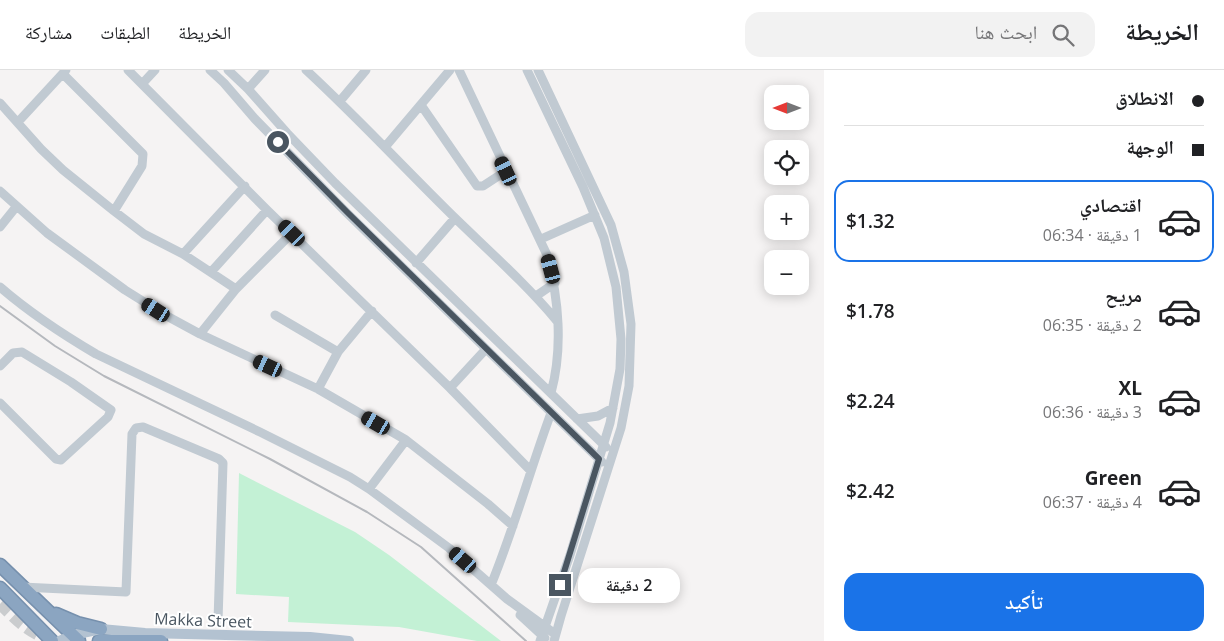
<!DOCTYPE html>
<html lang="ar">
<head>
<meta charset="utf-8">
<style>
  body { margin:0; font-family:"Open Sans","Noto Naskh Arabic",sans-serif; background:#f2f2f2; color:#202124; direction:rtl; height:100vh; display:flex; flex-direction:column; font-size:19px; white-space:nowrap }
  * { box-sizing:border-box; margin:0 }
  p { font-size:16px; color:#757577 }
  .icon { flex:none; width:28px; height:28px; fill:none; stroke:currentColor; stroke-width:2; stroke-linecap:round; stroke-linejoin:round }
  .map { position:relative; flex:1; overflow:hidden; direction:ltr }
  .sheet { display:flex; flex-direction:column; background:#fff; width:400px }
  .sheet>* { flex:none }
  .banner { display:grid; align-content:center; height:110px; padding:0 20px; background:#fff }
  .needle { width:32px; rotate:270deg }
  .tools { position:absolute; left:764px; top:15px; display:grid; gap:10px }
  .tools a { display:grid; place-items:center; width:45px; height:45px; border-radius:10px; background:#fff; box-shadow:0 2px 12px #0003; font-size:25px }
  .end { position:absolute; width:22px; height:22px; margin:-11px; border:6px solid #4a5661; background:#fff; box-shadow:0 0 0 2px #fff }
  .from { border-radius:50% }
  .bubble { position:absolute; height:35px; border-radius:15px; background:#fff; box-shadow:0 2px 12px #0003; font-size:16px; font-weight:600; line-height:35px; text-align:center; direction:rtl }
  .car { position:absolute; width:15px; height:30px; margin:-15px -8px; border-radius:6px; box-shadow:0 0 4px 1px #0007; background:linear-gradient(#222 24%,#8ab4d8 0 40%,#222 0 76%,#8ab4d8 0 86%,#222 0) }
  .banner b { display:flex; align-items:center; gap:18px; height:48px; font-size:19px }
  .banner b+b { border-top:1px solid #e0e0e0 }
  .banner i { width:12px; height:12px; background:#202124 }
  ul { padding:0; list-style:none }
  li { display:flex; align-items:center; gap:15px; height:82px; margin:0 10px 8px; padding:0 10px; border:2px solid transparent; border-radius:15px }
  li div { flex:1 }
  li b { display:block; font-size:19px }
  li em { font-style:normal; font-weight:600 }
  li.active { border-color:#1a73e8 }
  li>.icon { width:45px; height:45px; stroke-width:1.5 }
  .primary-button { display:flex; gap:10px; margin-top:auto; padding:10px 20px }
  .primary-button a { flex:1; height:58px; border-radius:15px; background:#1a73e8; color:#fff; font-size:20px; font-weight:600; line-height:58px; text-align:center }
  header { display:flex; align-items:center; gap:30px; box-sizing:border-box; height:70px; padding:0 25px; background:#fff; border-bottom:1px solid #e0e0e0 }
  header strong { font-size:24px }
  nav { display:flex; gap:28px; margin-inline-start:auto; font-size:18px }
  .search { width:350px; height:45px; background:#f2f2f2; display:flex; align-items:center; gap:12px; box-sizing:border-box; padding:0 18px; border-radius:15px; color:#757577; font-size:19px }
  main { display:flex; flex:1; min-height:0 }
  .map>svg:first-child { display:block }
</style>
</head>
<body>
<header>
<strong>الخريطة</strong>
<div class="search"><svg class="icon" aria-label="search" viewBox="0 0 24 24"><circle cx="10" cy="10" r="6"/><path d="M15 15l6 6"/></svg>ابحث هنا</div>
<nav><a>الخريطة</a><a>الطبقات</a><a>مشاركة</a></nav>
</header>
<main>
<section class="sheet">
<div class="banner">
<b><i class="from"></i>الانطلاق</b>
<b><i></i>الوجهة</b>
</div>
<ul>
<li class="active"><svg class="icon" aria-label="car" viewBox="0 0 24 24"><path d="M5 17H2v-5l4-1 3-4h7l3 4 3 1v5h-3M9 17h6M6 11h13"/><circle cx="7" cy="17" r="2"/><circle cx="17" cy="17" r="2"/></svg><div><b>اقتصادي</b><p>1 دقيقة · 06:34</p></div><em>$1.32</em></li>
<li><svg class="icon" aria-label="car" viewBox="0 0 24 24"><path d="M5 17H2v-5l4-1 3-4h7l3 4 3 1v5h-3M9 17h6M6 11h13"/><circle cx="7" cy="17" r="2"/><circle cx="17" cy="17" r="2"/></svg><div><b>مريح</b><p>2 دقيقة · 06:35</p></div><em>$1.78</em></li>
<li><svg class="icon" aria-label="car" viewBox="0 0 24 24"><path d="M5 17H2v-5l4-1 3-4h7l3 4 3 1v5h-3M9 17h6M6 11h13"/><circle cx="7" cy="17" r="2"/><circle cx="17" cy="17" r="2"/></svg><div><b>XL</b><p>3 دقيقة · 06:36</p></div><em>$2.24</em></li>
<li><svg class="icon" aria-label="car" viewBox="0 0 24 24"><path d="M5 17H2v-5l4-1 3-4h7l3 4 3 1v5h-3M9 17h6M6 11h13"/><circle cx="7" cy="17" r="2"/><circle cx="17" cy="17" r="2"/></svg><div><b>Green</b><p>4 دقيقة · 06:37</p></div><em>$2.42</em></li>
</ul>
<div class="primary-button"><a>تأكيد</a></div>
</section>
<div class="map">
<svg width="824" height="571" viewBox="0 0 824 571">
  <rect width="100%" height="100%" fill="#f5f3f3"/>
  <!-- green -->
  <path fill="#c3f1d5" d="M239,403L355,462L389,485L501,571H477L399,557L288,552L289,527L236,524Z"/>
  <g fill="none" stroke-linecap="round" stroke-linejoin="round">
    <!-- highway-tunnel -->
    <path stroke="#caccce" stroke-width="12" stroke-dasharray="12 6" stroke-linecap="butt" d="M0,534C14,547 30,565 51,569"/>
    <!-- highway casing -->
    <g stroke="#7690ad" stroke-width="15">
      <path id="highway" d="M0,495L79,571
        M0,518L52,571
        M56,544L77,553L101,559
        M99,571H161"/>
    </g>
    <!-- minor -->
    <path stroke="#c1cad2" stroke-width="9" d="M128,0L267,140L450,318L530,400
      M210,0L224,13L255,49L347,143L602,392
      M228,0L248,19L287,63L335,113L606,377
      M306,0C358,48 405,99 455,148C490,182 526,214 557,251
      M459,0L547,185C559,229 563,279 551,323
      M527,0L583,117L604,168L616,217L621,269L620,299L610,353L570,485L540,571
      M538,0L611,155L624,202L631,254L629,316L621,358L561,546L554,571
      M63,4L143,84L142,96L114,141
      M142,14L155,0
      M248,19L265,0
      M340,31L366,0
      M0,33L41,79L63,100L114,141L144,164L183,184L236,219
      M421,35L477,116H483L506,101
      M18,52L66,0
      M385,77L450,0
      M0,121L47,163L125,220L165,245L200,264L318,319L406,370L488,434L513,456
      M0,157L16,137
      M541,169L595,145
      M183,184L245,116
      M416,193L455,148
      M211,202L267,140
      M0,217C30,243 62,264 96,284L260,362L350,407L369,419L449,478L507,529L555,564
      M536,226L555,213
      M275,245L338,282
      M200,264L236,219L292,163
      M0,296L13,283L22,282L71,312L111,340L108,347L61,390L56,389L0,333
      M450,318L486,279
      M318,319L338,282L372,241
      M577,349L598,346L613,338
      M369,419L406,370
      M491,515C514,459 530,400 551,343
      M22,517L126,522L132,364L136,358L143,357L219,389L223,393L218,551
      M520,545L545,568"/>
    <!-- major -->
    <path stroke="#b3c2d1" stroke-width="10" d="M59,571L73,565L101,559L145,563L310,567L349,571"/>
    <!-- highway -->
    <use href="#highway" stroke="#8ba5c1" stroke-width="12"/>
    <!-- rail -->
    <path stroke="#b5b8bd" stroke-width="2" d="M0,236L55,276L104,306L270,389L367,442L421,477L526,571"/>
  </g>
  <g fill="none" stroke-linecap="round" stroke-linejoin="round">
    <!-- route -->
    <path stroke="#4a5661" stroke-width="6" d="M278,72L347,142L599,389L560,515"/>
  </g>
  <g text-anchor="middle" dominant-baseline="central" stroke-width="4" stroke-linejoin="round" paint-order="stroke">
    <!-- street labels -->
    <g font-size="16" fill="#4a5661" stroke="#fff">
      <text transform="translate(203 550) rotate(2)">Makka Street</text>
    </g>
  </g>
</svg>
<div class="tools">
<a><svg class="needle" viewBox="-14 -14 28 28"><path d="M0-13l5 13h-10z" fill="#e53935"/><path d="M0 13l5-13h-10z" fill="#757577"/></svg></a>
<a><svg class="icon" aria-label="locate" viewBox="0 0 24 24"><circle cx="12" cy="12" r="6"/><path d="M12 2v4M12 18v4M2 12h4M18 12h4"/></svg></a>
<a>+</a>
<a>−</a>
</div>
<i class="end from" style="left:278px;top:72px"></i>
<i class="end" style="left:560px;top:515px"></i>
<div class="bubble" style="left:578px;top:498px;width:102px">2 دقيقة</div>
<i class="car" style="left:506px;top:101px;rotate:335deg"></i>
<i class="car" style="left:292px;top:163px;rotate:314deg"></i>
<i class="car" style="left:551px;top:199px;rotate:345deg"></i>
<i class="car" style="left:156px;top:240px;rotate:302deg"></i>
<i class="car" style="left:268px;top:296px;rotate:295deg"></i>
<i class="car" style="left:376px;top:353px;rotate:300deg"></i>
<i class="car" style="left:463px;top:490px;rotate:311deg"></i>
</div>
</main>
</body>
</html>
